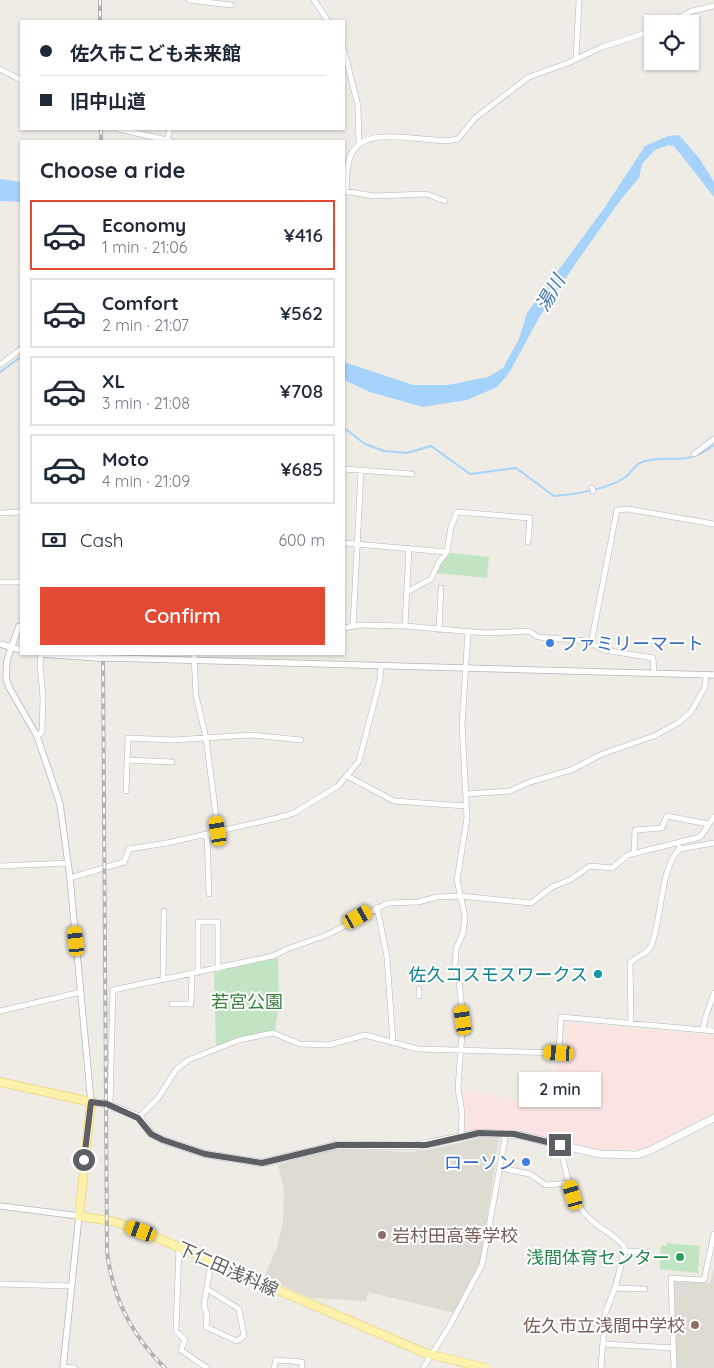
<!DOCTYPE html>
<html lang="en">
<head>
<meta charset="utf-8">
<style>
  body { margin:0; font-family:Quicksand,"Noto Sans JP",sans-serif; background:#f6f6f7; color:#1f2937; height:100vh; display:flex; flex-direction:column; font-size:19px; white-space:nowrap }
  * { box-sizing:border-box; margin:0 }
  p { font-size:16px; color:#747a83 }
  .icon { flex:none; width:28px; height:28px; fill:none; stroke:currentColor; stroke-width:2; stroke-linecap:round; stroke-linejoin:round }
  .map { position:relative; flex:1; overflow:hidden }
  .sheet { position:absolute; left:20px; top:140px; width:325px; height:515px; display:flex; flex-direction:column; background:#fff; border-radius:0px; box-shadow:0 1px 4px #0004 }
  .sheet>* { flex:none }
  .banner { position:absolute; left:20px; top:20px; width:325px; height:110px; border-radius:0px; box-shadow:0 1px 4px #0004; display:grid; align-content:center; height:110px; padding:0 20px; background:#fff }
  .fabs { position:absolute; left:644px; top:15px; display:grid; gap:10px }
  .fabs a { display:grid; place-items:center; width:55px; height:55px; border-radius:0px; background:#fff; box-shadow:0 1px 4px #0004; font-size:25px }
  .end { position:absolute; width:22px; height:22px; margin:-11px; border:6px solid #5c5f64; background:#fff; box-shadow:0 0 0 2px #fff }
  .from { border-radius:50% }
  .bubble { position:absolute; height:35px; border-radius:0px; background:#fff; box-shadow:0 1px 4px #0004; font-size:16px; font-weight:600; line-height:35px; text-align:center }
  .car { position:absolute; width:15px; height:30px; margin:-15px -8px; border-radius:6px; box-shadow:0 0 4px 1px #0007; background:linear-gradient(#f5c518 24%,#345 0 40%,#f5c518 0 76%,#345 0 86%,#f5c518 0) }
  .banner b { display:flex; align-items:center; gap:18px; height:48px; font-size:19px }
  .banner b+b { border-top:1px solid #e0e1e3 }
  .banner i { width:12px; height:12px; background:#1f2937 }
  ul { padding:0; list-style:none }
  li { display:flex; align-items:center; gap:15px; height:70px; margin:0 10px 8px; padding:0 10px; border:2px solid #e0e1e3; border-radius:0px }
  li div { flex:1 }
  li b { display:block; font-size:19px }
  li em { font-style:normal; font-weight:600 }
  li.selected { border-color:#e44934 }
  li>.icon { width:45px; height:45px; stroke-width:1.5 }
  h2 { padding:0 20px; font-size:22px; line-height:60px }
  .pay { display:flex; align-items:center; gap:12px; height:55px; padding:0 20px; font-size:19px }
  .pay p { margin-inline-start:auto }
  .cta { display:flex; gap:10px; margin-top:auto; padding:10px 20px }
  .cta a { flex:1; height:58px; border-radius:0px; background:#e44934; color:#fff; font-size:20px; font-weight:600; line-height:58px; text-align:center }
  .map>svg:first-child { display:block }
</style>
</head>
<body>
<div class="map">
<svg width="714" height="1368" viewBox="0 0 714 1368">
  <rect width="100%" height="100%" fill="#eeece4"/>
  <!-- education -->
  <path fill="#dedbd2" d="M480,1138L499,1139L481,1258L476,1275L454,1313L368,1292L366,1301L311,1298L264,1278L277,1247L283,1222L284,1188L278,1165L312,1154L341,1149L410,1152L432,1149Z
    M714,1267V1368H676L674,1282L710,1283Z"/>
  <!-- medical -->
  <path fill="#fae4e1" d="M567,1022L714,1036V1112L643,1149L596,1150L508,1131L465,1132L466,1115L462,1090L481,1091L533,1105L544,1106L555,1099L558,1057L566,1056Z"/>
  <!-- green -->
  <path fill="#c1e5c3" d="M451,553L489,557L487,578L437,573L440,564Z
    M278,957L279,1003L275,1030L216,1046L214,972Z
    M667,1243L700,1246L698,1273L660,1269L661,1245L667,1246Z"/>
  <!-- water -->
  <path fill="#a6d3fc" d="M679,135L699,158L714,182V197L674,146L669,145L655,150L642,164L639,178L622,198L578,260L540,316L509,373L497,387L467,400L423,407L370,392L344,380V362L413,385H448L488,377L503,368L519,339L527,313L605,207L645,146L668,136Z
    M0,179L21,182V202L0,201Z"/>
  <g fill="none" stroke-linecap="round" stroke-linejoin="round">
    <!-- stream -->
    <path stroke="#a6d3fc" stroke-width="2" d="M0,372L21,357
      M344,428L365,444L384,451L407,453L431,446L470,474L516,468L554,496C577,494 605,490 624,478C632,473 635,463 645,461C675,454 685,467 714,445"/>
    <!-- minor casing -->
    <g stroke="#b5b6bb" stroke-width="6">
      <path id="minor" d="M189,0L231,5
        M314,0L328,21
        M666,24L692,11L714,6
        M344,50L358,106L359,144
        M576,59L579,0
        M0,69L21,80
        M118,129L171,141
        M167,140L170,129
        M344,191L374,196L426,194L445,201
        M346,192C347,181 346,167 350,157C365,119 428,147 458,139L475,118L529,77L568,63L602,47L652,31
        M0,365L21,349
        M694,454L714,439
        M344,469L412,474
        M592,488L593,491
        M0,513L21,512
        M344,543L447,552
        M0,582H21
        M407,592L431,579L439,562L447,552L451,527L457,512L530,518L528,542
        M405,626L409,548
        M353,627L361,471
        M344,628L358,625L405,626L486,633L529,631L538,637L587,641L604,650L653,658L654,673
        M439,630L441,588
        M591,644L617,510L628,509L714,524
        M194,654L196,696L206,738L218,831
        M37,736L42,732L43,697L40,664L41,654
        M127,760L172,762
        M347,776L394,801L466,806
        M126,791L128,738L174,740L251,735L301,740
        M466,794L510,791L530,782L571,770L602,754L654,736L678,723L691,712L705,687L706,675
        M207,834L209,894
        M680,849L714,843
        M634,854L635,830L662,828L667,816L708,824
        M0,866L68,863
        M70,878L124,862L129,849L167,843L277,818L294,813L338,786L359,761L380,680L381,666
        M377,907L387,957L393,1043
        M198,973V922H218V969
        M163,979L164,911
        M419,996V989
        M172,1004H191L192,974
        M0,1011L81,992
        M631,1023L630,963C636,956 646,955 651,946C662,922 660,865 680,849L679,843
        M703,1030C704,1017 710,1006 714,993
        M110,1105L113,990L273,956L287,949L327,935L388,903L418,902L437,897L461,896L531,903L552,887L570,880L590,866L612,868L628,855L700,837L714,817
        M139,1117L158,1098L176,1070L188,1060L239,1040L273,1033L300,1044L329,1045L365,1035L418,1049L559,1053L561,1017L714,1031
        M461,1136L462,1113L458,1088L463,1020L459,980L455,966L456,949L463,933L465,917L457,880L467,818L462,725L468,632
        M560,1145C566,1171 569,1199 589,1218C599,1229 617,1235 625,1248L616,1285L605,1314L601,1368
        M500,1168L530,1174L546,1185L569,1183
        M179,1247L176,1331L185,1340L181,1350L207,1368
        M625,1251L647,1252
        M0,1284L71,1286
        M615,1288L645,1289
        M207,1289L239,1309L244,1336L237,1341L206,1327L207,1315L204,1305L211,1262
        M604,1344L674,1348
        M64,1367L75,1368
        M274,1368L276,1360L302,1362V1368
        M423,1368L449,1327L482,1265L506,1133
        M674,1368L671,1278L704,1280L714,1234"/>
    </g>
    <!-- tertiary casing -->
    <g stroke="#b5b6bb" stroke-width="7">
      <path id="tertiary" d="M19,626L7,660L6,679L10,689L37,736L60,804L70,878L91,1102
        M0,644L21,650
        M40,654L98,658
        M110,658L714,675
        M0,1206L79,1216L63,1368"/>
    </g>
    <!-- secondary casing -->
    <g stroke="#b3b6bb" stroke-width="8">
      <path id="secondary" d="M91,1102L107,1104L139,1117L151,1134L163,1140L205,1154L262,1163L337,1145L415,1146L479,1133L519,1135L599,1154L637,1155L651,1150L714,1118"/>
    </g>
    <!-- primary casing -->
    <g stroke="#edcb5e" stroke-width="9">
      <path id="primary" d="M0,1082L91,1102L79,1216L116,1222L141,1231L425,1353L485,1368"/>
    </g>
    <!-- minor -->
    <use href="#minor" stroke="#fff" stroke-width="5"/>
    <!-- tertiary -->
    <use href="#tertiary" stroke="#fff" stroke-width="5.5"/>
    <!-- secondary -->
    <use href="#secondary" stroke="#fff" stroke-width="7"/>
    <!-- primary -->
    <use href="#primary" stroke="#fcf2ab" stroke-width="8"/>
    <!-- rail casing -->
    <g stroke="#b3b3b4" stroke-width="4">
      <path id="rail" d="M100,0V21
        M101,129V141
        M103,654L107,1251C112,1297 132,1336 165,1368"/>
    </g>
    <!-- rail -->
    <use href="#rail" stroke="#fff" stroke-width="2" stroke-dasharray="5.5" stroke-linecap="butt"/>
    <!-- tertiary-bridge casing -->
    <g stroke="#b5b6bb" stroke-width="7" stroke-linecap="butt">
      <path id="tertiary-bridge" d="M98,658H110"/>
    </g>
    <!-- tertiary-bridge -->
    <use href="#tertiary-bridge" stroke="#fff" stroke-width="5.5"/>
  </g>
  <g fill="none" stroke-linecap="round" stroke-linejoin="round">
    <!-- route -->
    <path stroke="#5c5f64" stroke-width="6" d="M84,1160L91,1102L107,1104L138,1118L151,1134L163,1140L205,1154L262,1163L337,1145H426L479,1133L514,1134L560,1145"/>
  </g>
  <!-- markers -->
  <g fill="#3f7fe0" stroke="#fff" stroke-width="2">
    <circle cx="550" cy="643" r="5"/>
    <circle cx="526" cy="1162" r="5"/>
  </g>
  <circle fill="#0f9aa8" stroke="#fff" stroke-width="2" cx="598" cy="974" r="5"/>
  <g fill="#8d6e63" stroke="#fff" stroke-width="2">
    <circle cx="382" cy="1235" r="5"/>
    <circle cx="695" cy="1325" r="5"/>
  </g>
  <circle fill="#2e9e5b" stroke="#fff" stroke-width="2" cx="680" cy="1257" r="5"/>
  <g text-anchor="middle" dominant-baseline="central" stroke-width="4" stroke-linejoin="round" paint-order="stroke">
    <!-- shop labels -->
    <g font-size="18" fill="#366cbe" stroke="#fff" text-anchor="start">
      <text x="560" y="643">ファミリーマート</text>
      <text x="516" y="1162" text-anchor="end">ローソン</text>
    </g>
    <!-- culture labels -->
    <g font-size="18" fill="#0d838f" stroke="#fff" text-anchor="end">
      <text x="588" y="974">佐久コスモスワークス</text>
    </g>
    <!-- park labels -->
    <g font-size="18" fill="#37813d" stroke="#fff">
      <text x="247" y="1001">若宮公園</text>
    </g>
    <!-- education labels -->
    <g font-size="18" fill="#785e54" stroke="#fff" text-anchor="start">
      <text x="392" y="1235">岩村田高等学校</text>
      <text x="685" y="1325" text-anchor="end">佐久市立浅間中学校</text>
    </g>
    <!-- leisure labels -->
    <g font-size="18" fill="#27864d" stroke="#fff" text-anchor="end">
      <text x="670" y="1257">浅間体育センター</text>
    </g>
    <!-- street labels -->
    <g font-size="18" fill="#5c5f64" stroke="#fff">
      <text transform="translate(228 1269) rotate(24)">下仁田浅科線</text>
    </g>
    <!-- water labels -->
    <g font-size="19" font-style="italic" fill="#4373ae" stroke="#fff">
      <text transform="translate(550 293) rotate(-60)">湯川</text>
    </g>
  </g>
</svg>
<div class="fabs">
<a><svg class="icon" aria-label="locate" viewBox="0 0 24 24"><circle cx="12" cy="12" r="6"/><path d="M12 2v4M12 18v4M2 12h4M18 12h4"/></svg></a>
</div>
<i class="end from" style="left:84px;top:1160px"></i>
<i class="end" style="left:560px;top:1145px"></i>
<div class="bubble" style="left:519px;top:1072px;width:82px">2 min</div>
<i class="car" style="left:218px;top:831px;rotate:351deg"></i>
<i class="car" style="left:358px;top:917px;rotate:61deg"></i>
<i class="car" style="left:76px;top:941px;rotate:354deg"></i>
<i class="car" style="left:463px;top:1020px;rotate:352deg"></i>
<i class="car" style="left:559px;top:1053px;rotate:273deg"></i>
<i class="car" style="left:573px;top:1195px;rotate:344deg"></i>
<i class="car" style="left:141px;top:1231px;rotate:290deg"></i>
<div class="banner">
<b><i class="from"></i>佐久市こども未来館</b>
<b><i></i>旧中山道</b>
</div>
<section class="sheet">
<h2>Choose a ride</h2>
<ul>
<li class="selected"><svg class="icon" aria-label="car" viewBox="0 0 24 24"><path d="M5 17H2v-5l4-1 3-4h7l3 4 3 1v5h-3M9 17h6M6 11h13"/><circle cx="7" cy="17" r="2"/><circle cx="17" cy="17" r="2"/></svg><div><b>Economy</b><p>1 min · 21:06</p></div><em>¥416</em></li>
<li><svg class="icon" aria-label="car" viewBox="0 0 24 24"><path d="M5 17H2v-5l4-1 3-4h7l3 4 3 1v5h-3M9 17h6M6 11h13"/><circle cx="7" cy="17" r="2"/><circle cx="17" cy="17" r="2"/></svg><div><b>Comfort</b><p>2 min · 21:07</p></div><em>¥562</em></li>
<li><svg class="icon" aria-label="car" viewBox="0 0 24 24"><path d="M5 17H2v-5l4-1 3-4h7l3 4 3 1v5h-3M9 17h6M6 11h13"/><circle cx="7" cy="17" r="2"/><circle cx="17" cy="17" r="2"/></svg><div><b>XL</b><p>3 min · 21:08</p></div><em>¥708</em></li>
<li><svg class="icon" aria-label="car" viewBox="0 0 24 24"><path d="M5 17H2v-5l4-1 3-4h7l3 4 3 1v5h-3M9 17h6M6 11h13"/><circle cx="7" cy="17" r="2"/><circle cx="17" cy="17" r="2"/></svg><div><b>Moto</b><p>4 min · 21:09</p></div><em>¥685</em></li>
</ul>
<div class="pay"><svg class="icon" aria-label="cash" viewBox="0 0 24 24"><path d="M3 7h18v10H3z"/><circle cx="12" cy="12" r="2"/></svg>Cash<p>600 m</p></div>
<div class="cta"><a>Confirm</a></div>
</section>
</div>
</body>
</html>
